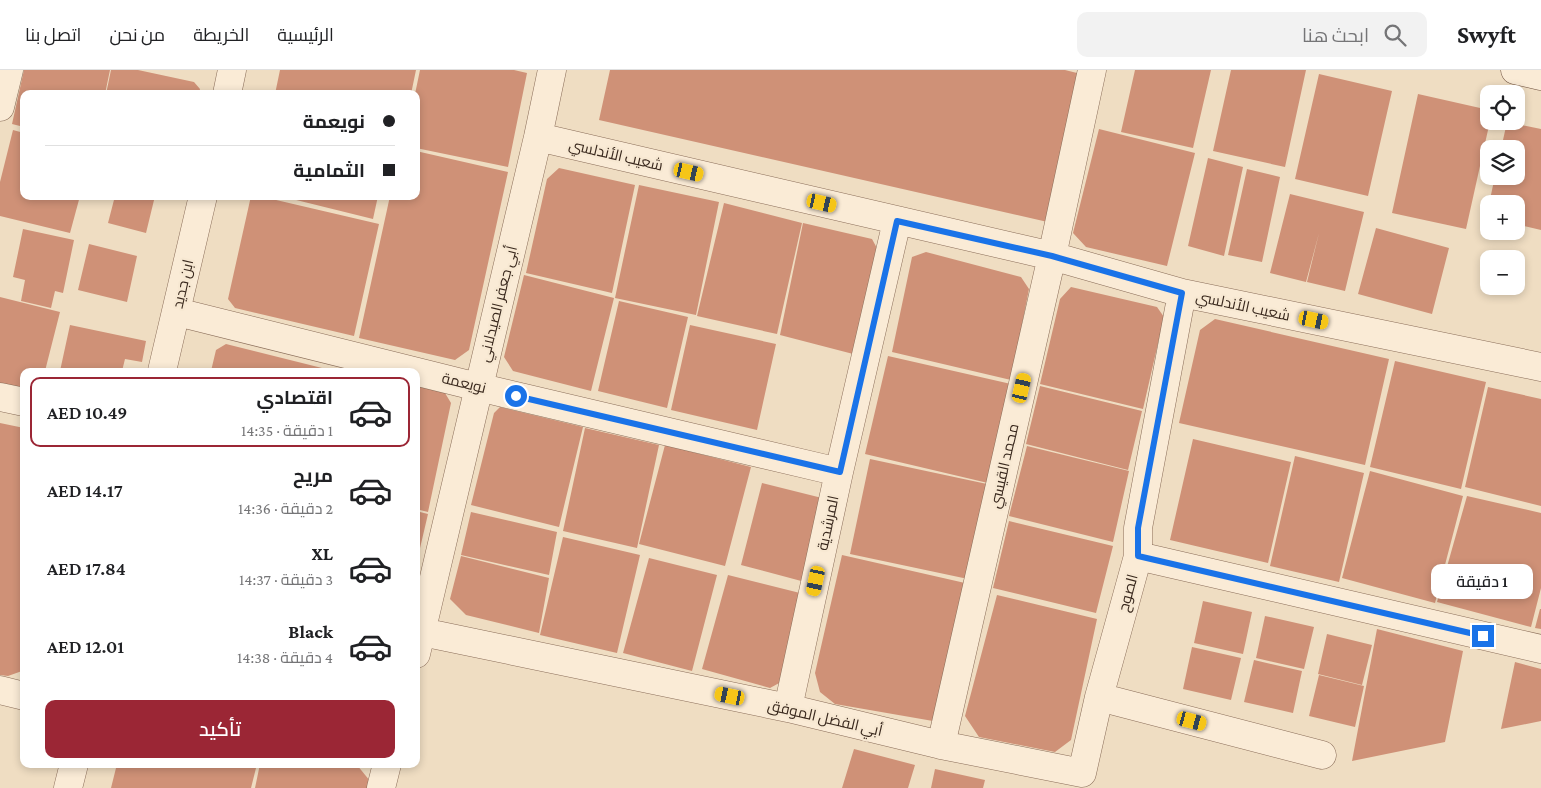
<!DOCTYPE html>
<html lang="ar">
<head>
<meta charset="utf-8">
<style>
  body { margin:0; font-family:"Crimson Pro",Cairo,serif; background:#f2f2f2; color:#202124; direction:rtl; height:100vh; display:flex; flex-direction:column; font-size:19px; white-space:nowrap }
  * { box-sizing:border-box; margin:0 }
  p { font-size:16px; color:#757577 }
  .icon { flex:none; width:28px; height:28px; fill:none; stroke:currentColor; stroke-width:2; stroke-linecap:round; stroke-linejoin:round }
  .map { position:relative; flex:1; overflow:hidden; direction:ltr }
  .sheet { position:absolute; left:20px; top:298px; width:400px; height:400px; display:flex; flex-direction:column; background:#fff; border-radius:10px; box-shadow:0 2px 8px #0003; direction:rtl }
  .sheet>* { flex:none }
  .top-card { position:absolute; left:20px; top:20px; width:400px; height:110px; border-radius:10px; box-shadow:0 2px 8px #0003; direction:rtl; display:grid; align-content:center; height:110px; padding:0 25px; background:#fff }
  .controls { position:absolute; left:1480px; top:15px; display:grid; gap:10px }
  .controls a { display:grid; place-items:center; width:45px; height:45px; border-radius:10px; background:#fff; box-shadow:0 2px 8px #0003; font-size:25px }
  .end { position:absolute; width:22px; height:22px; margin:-11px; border:6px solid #1a73e8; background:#fff; box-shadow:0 0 0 2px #fff }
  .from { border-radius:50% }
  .bubble { position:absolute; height:35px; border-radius:10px; background:#fff; box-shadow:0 2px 8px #0003; font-size:16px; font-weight:600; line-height:35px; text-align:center; direction:rtl }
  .car { position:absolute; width:15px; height:30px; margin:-15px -8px; border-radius:6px; box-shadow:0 0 4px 1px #0007; background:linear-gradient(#f5c518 24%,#345 0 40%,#f5c518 0 76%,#345 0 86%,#f5c518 0) }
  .top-card b { display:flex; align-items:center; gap:18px; height:48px; font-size:19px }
  .top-card b+b { border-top:1px solid #e0e0e0 }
  .top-card i { width:12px; height:12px; background:#202124 }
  ul { padding:9px 0 0; list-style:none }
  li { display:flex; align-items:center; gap:15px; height:70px; margin:0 10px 8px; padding:0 15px; border:2px solid transparent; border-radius:10px }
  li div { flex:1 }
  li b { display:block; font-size:19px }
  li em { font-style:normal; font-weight:600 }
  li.selected { border-color:#9b2635 }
  li>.icon { width:45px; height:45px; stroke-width:1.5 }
  .cta { display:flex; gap:10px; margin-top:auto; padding:10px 25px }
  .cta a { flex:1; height:58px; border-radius:10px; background:#9b2635; color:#fff; font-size:20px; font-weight:600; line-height:58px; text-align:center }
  header { display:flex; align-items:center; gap:30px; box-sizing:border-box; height:70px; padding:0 25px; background:#fff; border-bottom:1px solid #e0e0e0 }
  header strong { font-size:24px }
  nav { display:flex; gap:28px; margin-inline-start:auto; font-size:18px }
  .search { width:350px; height:45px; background:#f2f2f2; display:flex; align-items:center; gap:12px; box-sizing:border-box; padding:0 18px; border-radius:10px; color:#757577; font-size:19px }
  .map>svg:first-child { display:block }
</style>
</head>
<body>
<header>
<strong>Swyft</strong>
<div class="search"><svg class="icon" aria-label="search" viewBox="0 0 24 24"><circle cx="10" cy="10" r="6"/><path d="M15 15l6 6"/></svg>ابحث هنا</div>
<nav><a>الرئيسية</a><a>الخريطة</a><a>من نحن</a><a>اتصل بنا</a></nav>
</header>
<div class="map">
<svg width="1541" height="718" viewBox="0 0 1541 718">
  <rect width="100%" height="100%" fill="#efddc2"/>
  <!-- building -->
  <path fill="#cf9177" d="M24,0H110L105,24H24V57L12,54Z
    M111,0H138L194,12L200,19L199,24H106Z
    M280,0H416L411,24H275Z
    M420,0H514L527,3L508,97L416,78L415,24Z
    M610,0H1065L1085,5L1052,153L599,50Z
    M1135,0H1211L1193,78L1121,62Z
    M1231,0H1306L1285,97L1213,81Z
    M1319,4L1392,21L1368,126L1295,109Z
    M1418,24L1489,40L1490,51L1466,159L1392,143Z
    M1507,52L1541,59V160L1516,154V134H1489L1495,106H1516V79H1501Z
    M1099,59L1195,83L1167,196L1086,177L1073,163Z
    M13,60L24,63V126H80L70,163L0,146V112Z
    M416,81L508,102L469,280L455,290L359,268L390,126H416Z
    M1208,88L1243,97L1224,186L1188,176Z
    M559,98L635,115L612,223L526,203L547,109Z
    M1247,99L1280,107L1262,192L1228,185Z
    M639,115L719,132L696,245L615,228Z
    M1290,124L1364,142L1345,221L1307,212L1319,163L1306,212L1270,203Z
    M115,126H155L146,163L108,153Z
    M251,126H259L379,154L354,266L235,238L228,229Z
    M280,126H378L373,149Z
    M724,133L802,153L777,264L697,246Z
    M803,153L872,169L879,182L857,285L780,265Z
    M1376,158L1449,178L1432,244L1358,224Z
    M23,159L74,170L63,223L55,221L51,238L21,231L25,210L13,207Z
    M89,174L137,186L127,232L78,220Z
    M926,182L1021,207L1029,219L1011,310L892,282L912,187Z
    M524,205L614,228L591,321L513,301L504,287Z
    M1071,217L1157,237L1164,247L1143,339L1040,314L1060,229Z
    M0,227L60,242L45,301H24V321L0,315Z
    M619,231L688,247L667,338L598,321Z
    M1215,249L1389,289L1365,395L1179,353L1200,260Z
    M70,255L146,271L142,292L125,289L122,301H60Z
    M690,255L776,274L757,360L671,340Z
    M226,274L334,301H211L216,280Z
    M888,286L1011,314L988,413L865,384Z
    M1395,291L1486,312L1461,419L1370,397Z
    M416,316L445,323L451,333L428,442L416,439Z
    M1040,316L1142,341L1128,400L1026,374Z
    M1488,317L1541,329V436L1465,417Z
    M500,337L583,357L559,457L471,435L494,343Z
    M0,353L24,358V595L22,601L8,606L0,605Z
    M585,358L659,375L637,478L563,461Z
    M1193,369L1291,392L1268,493L1170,470Z
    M665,375L751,397L725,496L639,474Z
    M1027,376L1129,401L1113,472L1009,446Z
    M1295,386L1364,403L1339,512L1270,496Z
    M870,389L987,414L968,509L850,484Z
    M1370,401L1463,426L1435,533L1342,508Z
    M762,413L826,429L805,512L741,495Z
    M1467,426L1541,443V518L1531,557L1437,532Z
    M416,441L428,444L417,491H416Z
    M471,442L557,462L549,505L461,485Z
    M1009,451L1113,476L1096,543L993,518Z
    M563,467L640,485L617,583L540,565Z
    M842,485L965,513L933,651L835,634L820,622L815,603Z
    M461,486L549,508L539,563L466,545L450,529Z
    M649,488L717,505L692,601L623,583Z
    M728,505L800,523L781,612L770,618L702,599Z
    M997,525L1097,549L1071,670L1055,682L979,667L965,646Z
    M1203,531L1252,542L1243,584L1194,573Z
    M1540,539H1541V559L1535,558Z
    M1265,546L1314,557L1304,599L1256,588Z
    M1377,559L1463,581L1445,672L1352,691Z
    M1327,564L1372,575L1362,615L1318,604Z
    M1192,577L1241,588L1231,630L1183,619Z
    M1254,590L1302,601L1293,643L1244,632Z
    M1515,592L1541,599V651L1501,659Z
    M1319,605L1364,616L1355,657L1309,646Z
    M854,679L915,695L908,718H842Z
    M117,694H257L251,718H111Z
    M260,694H353L357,695L370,711L369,718H255Z
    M935,699L985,710L983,718H931Z"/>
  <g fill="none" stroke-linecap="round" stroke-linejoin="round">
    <!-- street casing -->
    <g stroke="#8a6d59" stroke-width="29">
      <path id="street" d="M227,24L232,0
        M0,37L9,0
        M538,67L1052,186L1182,223L1541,297
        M177,242L478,317L839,402
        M162,301L203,126
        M0,327L24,332
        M1138,486L1541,579
        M422,562L788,638L941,675L1082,703L1099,627L1138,486V458L1182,223
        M416,584L538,67L552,0
        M0,620L24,626
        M1099,627L1322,685
        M788,638L839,402L897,151
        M941,675L1052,186L1092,0
        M68,718L74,694
        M381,718L387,694"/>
    </g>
    <!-- secondary casing -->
    <g stroke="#6c4e3c" stroke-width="29">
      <path id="secondary" d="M1515,0L1541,6"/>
    </g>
    <!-- street -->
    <use href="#street" stroke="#faebd6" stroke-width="28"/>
    <!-- secondary -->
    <use href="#secondary" stroke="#faebd6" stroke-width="28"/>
  </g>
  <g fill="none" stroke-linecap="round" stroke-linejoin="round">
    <!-- route -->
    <path stroke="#1a73e8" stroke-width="6" d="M516,326L840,402L897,151L1052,186L1182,223L1138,458V486L1483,566"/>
  </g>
  <g text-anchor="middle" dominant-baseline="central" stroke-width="4.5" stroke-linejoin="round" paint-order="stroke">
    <!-- street labels -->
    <g font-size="15" fill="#39281d" stroke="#f7e8d2">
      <text transform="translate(616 85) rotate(13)">شعيب الأندلسي</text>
      <text transform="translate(183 214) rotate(-77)">ابن جديد</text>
      <text transform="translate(498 234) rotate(-76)">أبي جعفر الصيدلاني</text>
      <text transform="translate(1243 236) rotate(12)">شعيب الأندلسي</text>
      <text transform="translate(464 313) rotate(14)">نويعمة</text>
      <text transform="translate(1004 396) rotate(-77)">محمد القيسي</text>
      <text transform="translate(828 453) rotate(-78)">المرشدية</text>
      <text transform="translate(1128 523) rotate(-75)">الصوح</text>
      <text transform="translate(825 648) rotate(13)">أبي الفضل الموفق</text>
    </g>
  </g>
</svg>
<div class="controls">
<a><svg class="icon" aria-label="locate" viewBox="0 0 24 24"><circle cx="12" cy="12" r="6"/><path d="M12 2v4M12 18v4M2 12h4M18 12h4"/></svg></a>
<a><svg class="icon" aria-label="layers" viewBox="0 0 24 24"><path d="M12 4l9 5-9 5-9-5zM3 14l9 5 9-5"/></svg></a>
<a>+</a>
<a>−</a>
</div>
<i class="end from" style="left:516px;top:326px"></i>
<i class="end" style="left:1483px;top:566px"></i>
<div class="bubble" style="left:1431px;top:494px;width:102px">1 دقيقة</div>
<i class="car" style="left:689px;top:102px;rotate:103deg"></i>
<i class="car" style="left:822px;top:133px;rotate:103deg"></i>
<i class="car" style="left:1314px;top:250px;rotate:102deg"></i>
<i class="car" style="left:1022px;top:318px;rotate:13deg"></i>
<i class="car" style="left:816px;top:511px;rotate:192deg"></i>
<i class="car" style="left:730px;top:626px;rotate:282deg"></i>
<i class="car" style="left:1192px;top:651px;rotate:105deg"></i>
<div class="top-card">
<b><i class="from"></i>نويعمة</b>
<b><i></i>الثمامية</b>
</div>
<section class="sheet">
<ul>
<li class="selected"><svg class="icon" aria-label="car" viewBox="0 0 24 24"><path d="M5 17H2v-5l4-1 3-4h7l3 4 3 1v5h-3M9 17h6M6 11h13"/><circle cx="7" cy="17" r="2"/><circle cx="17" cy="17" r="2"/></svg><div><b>اقتصادي</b><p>1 دقيقة · 14:35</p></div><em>AED 10.49</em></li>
<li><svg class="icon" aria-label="car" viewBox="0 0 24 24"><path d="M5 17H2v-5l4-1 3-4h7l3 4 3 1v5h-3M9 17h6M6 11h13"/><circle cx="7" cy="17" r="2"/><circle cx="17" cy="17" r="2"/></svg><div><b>مريح</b><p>2 دقيقة · 14:36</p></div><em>AED 14.17</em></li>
<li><svg class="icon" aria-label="car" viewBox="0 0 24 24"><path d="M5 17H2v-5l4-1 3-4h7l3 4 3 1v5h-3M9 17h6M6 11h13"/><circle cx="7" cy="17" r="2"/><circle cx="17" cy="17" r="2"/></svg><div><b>XL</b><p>3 دقيقة · 14:37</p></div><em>AED 17.84</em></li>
<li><svg class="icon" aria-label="car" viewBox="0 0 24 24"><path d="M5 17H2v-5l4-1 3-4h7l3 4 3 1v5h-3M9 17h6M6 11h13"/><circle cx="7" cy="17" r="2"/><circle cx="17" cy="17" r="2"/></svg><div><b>Black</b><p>4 دقيقة · 14:38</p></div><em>AED 12.01</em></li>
</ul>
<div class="cta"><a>تأكيد</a></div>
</section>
</div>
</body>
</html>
